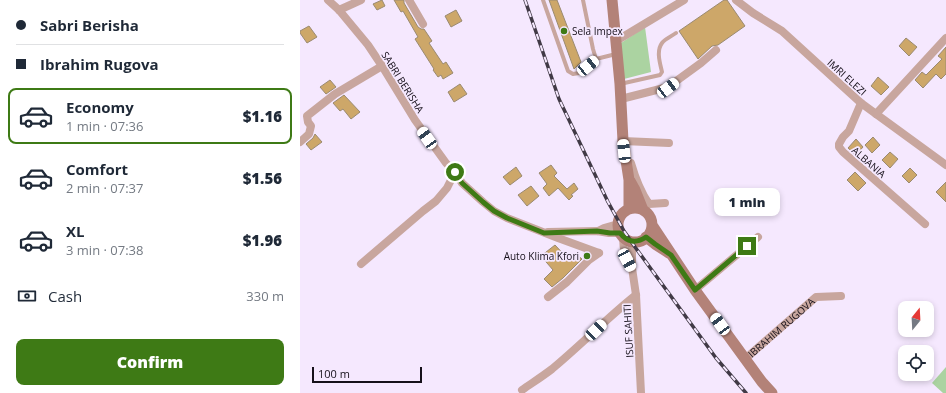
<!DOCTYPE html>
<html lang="en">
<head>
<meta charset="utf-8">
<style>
  body { margin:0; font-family:"Open Sans",sans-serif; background:#f6f6f7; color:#1f2937; height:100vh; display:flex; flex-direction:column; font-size:15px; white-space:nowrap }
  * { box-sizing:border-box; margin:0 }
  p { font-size:13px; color:#747a83 }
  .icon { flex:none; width:22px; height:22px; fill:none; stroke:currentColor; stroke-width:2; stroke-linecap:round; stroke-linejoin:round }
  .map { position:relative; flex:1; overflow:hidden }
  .drawer { display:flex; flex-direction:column; background:#fff; width:300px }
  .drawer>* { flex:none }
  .top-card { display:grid; align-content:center; height:88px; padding:0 16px; background:#fff }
  .needle { width:26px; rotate:18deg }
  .tools { position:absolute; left:598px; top:301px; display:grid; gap:8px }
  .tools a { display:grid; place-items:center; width:36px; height:36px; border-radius:8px; background:#fff; box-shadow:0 2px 6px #0003; font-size:20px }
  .scale { position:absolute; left:12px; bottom:10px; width:110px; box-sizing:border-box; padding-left:4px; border:2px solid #16101a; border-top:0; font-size:11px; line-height:14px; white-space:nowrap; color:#16101a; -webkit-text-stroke:3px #f5e8fe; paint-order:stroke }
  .end { position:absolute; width:18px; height:18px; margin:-9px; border:5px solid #3e7a15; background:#fff; box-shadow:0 0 0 2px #fff }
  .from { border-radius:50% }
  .bubble { position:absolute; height:28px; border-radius:8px; background:#fff; box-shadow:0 2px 6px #0003; font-size:13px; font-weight:800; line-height:28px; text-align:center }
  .car { position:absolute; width:12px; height:24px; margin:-12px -6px; border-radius:5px; box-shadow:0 0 3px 1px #0007; background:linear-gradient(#fff 24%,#345 0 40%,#fff 0 76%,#345 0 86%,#fff 0) }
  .top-card b { display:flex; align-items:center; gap:14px; height:38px; font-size:15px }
  .top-card b+b { border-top:1px solid #e0e1e3 }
  .top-card i { width:10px; height:10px; background:#1f2937 }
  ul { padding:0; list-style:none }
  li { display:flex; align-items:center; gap:12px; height:56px; margin:0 8px 6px; padding:0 8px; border:2px solid transparent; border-radius:8px }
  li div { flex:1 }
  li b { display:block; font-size:15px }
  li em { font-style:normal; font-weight:800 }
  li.current { border-color:#3e7a15 }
  li>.icon { width:36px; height:36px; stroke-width:1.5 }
  .pay { display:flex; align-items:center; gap:10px; height:44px; padding:0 16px; font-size:15px }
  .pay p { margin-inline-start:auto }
  .cta { display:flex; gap:8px; margin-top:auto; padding:8px 16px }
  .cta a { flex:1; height:46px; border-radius:8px; background:#3e7a15; color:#fff; font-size:16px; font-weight:800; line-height:46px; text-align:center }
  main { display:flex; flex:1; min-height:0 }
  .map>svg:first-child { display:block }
</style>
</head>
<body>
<main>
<section class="drawer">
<div class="top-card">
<b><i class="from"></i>Sabri Berisha</b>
<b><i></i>Ibrahim Rugova</b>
</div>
<ul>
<li class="current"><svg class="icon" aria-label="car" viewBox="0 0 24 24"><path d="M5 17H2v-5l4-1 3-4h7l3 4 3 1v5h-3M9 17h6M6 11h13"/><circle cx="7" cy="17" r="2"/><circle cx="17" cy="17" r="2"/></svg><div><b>Economy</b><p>1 min · 07:36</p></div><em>$1.16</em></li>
<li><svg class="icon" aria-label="car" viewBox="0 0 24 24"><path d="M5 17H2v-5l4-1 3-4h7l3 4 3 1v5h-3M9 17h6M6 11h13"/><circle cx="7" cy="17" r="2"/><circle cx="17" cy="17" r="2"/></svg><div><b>Comfort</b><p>2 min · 07:37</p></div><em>$1.56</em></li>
<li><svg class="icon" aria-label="car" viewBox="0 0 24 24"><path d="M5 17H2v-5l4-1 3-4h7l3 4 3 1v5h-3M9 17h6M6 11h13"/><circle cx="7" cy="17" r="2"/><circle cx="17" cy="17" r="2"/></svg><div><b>XL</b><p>3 min · 07:38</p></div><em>$1.96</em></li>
</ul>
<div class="pay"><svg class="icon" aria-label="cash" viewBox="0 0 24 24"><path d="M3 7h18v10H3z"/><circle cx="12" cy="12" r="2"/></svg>Cash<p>330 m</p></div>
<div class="cta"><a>Confirm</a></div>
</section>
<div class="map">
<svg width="646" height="393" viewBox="0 0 646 393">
  <rect width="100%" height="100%" fill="#f5e8fe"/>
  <!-- green -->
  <path fill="#abd3a1" d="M345,27L351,72L324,79L318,45Z
    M646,367V393H643L632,383Z"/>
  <!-- building -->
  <path fill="#cda769" stroke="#9a8a71" d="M82,0L85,6L77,10L73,4Z
    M94,0H104V3L118,27L121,29H124L132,41L129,43L143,64L146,62L153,73L143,79L141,75L138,77L133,70L134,69L115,39L118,37L103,11L101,12Z
    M249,0H257L281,62L274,69Z
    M424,0H427L445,26L418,45L412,46L398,59L379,31Z
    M156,10L162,21L151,27L145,16Z
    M9,26L17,37L7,43L0,33V31Z
    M606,38L617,47L609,56L599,46Z
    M646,47V74L641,79L636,74L623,88L615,80L622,72L626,75L642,59L638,56Z
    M578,77L589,87L581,95L571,86Z
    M30,80L36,87L26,94L20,87Z
    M160,84L167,94L154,102L148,92Z
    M44,95L60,112L51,119L43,109L40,111L33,103Z
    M15,134L22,142L11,150L6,144L13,138Z
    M573,137L580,145L572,153L565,145Z
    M556,139L563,147L556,155L548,148Z
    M590,152L598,159L590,168L582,160Z
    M251,165L257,173L254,176L267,189L274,183L278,189L271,195L273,196L269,200L258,188L249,196L243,188L247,184L239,173Z
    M216,167L222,176L210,185L203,177Z
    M610,168L617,175L609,183L602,176Z
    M555,172L566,183L558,191L547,180Z
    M646,182V202L636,192Z
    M231,186L239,196L227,206L218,195Z
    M255,245L270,261L277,255L282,259L263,278L252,287L244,279L253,270L241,256Z"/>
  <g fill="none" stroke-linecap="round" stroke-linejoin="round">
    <!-- lane -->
    <path stroke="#c8a69e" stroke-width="4" d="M243,0L268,71L273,74L279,73L296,59L316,54
      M283,0L293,49L296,59
      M320,84L360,75L362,72C360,63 356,51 362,43C365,39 372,36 376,33"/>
    <!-- street -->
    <g stroke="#c8a69e" stroke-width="8">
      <path d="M28,0L39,10L68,45L82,66L115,120L146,163L155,172L162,183L183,202L194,211L207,218L258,238L299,253"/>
      <path d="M109,0L123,24"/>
      <path d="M436,0L453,13L482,31L561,103L646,165"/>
      <path d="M39,10L61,0"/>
      <path d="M316,41L384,0"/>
      <path d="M321,99L368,87L401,63L416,50"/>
      <path d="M561,103L549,131L543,137L539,144V147L543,152L625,224"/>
      <path d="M576,114L646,38"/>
      <path d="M323,141L369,143"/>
      <path d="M0,142L9,134L11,126L8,122L7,116L35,94L82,66"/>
      <path d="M331,163C335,177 340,191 349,204L365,203"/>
      <path d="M298,231L304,228L318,224"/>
      <path d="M248,232L297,231L309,233H320"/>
      <path d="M323,237C323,246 325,256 329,264"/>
      <path d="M332,241V268L336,295L341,393"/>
      <path d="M61,264L123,211L136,201L147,188L155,172"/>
      <path d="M395,290L458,237"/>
      <path d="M248,297L267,282L289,260L299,253"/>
      <path id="s1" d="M445,359L516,297L541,296"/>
      <path d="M222,390C232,383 243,376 252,369C281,345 307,318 336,295"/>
    </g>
    <!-- secondary -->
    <path stroke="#b38278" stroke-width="11" d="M312,0L320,84L323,141L329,180V209
      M330,181L335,190L343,210
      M318 225a17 17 0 1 1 34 0a17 17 0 1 1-34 0Z
      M352,225L395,290L462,382L472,393
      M346,237L355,244L369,253"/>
    <!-- rail casing -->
    <g stroke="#413a46" stroke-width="3.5">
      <path id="rail" d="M225,0L259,99L308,202L324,231L335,247L416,358L446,393"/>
    </g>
    <!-- rail -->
    <use href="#rail" stroke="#f5e8fe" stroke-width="2" stroke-dasharray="6" stroke-linecap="butt"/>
  </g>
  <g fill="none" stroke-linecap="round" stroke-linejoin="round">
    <!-- route -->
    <path stroke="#3e7a15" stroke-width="5" d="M155,172L162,183L183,202L194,211L207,218L244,233L297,231L310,233H320C327,242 336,244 346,237L355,244L371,255L395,290L447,246"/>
  </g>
  <!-- markers -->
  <g fill="#3e7a15" stroke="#f5e8fe" stroke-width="1.5">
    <circle cx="264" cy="31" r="4"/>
    <circle cx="287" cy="256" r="4"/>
  </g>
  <g text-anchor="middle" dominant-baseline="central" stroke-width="3.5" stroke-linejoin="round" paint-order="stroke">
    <!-- poi labels -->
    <g font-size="10" fill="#16101a" stroke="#f5e8fe" text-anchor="start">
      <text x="272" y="31">Sela Impex</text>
      <text x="279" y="256" text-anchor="end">Auto Klima Kfori</text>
    </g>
    <!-- street labels -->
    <g font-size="10" fill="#16101a" stroke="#f5e8fe">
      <text transform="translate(547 77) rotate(42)">IMRI ELEZI</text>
      <text transform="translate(103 82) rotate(58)">SABRI BERISHA</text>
      <text transform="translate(569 162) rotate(41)">ALBANIA</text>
      <text stroke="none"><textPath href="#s1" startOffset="48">IBRAHIM RUGOVA</textPath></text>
      <text transform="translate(328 331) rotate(-93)">ISUF SAHITI</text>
    </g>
  </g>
</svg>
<div class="tools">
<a><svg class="needle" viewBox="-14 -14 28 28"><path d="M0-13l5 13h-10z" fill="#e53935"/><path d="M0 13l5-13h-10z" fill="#747a83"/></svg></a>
<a><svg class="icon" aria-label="locate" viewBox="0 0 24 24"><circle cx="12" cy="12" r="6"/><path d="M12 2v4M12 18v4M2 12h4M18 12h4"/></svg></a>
</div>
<div class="scale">100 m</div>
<i class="end from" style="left:155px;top:172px"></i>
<i class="end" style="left:447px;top:246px"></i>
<div class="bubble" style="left:414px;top:188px;width:66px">1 min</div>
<i class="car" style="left:288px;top:66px;rotate:51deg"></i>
<i class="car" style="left:368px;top:88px;rotate:53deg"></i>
<i class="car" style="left:127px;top:138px;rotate:325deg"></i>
<i class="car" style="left:324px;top:151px;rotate:354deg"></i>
<i class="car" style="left:327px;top:260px;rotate:152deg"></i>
<i class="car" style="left:420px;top:324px;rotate:324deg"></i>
<i class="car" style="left:296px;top:330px;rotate:46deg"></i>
</div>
</main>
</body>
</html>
